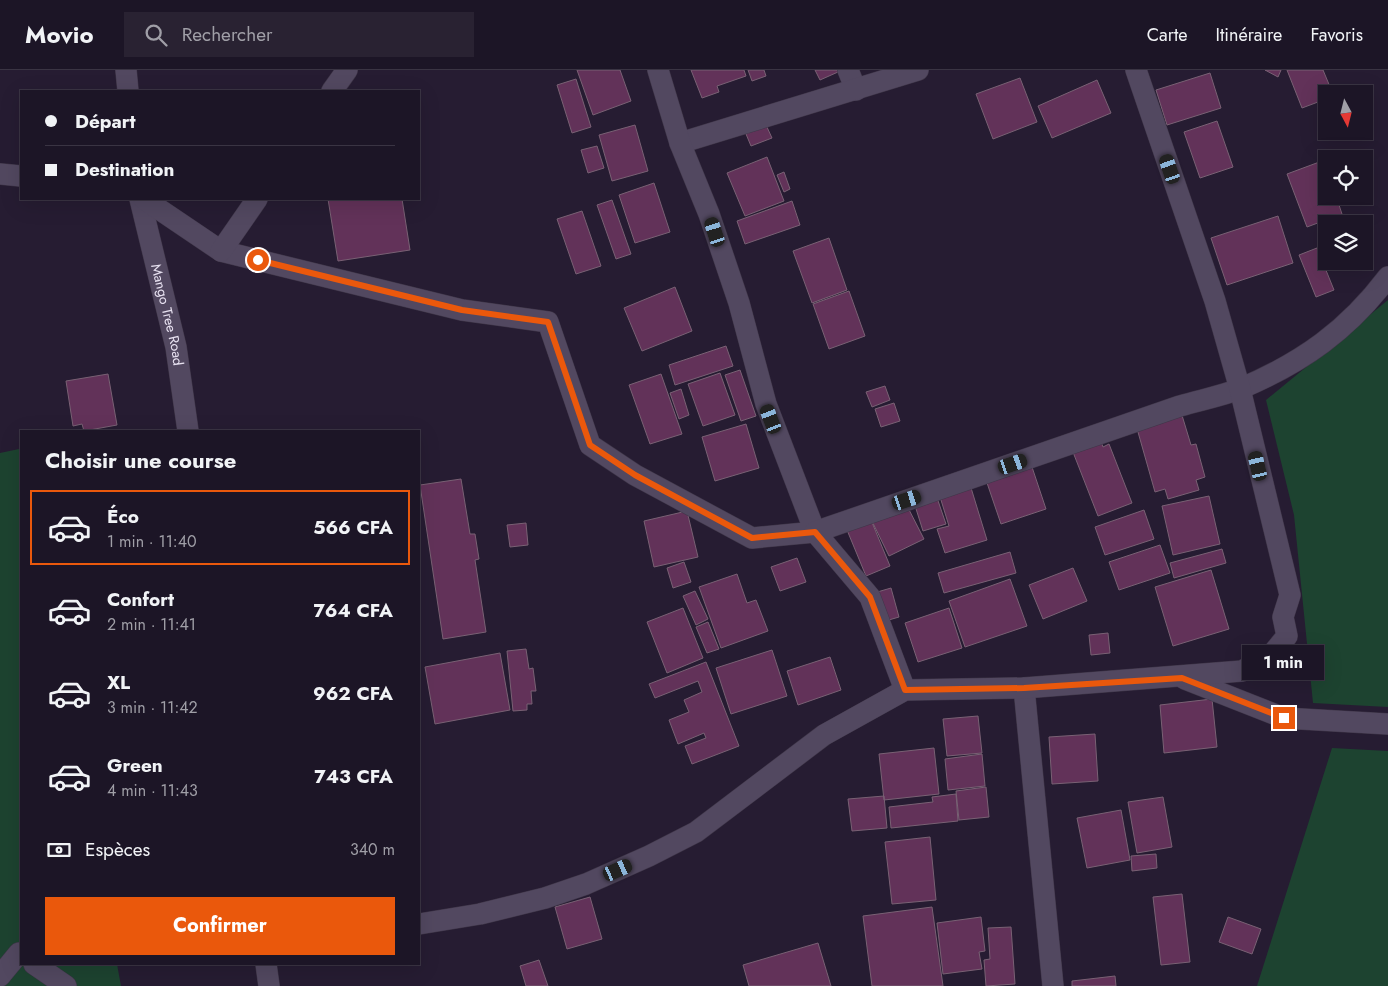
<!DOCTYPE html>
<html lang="fr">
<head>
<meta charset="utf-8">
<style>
  body { margin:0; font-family:Jost,sans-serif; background:#292232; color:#f1f3f6; height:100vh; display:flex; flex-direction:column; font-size:19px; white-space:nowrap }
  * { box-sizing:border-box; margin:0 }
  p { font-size:16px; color:#a09fa7 }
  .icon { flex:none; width:28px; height:28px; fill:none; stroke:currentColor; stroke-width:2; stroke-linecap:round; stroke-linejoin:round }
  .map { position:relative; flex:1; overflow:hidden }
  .details { position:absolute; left:20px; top:360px; width:400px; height:535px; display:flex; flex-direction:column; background:#1c1526; border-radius:0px; box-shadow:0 5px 20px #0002,0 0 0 1px #3a3443 }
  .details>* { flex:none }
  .top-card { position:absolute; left:20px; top:20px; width:400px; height:110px; border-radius:0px; box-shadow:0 5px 20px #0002,0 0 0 1px #3a3443; display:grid; align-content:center; height:110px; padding:0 25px; background:#1c1526 }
  .needle { width:32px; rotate:173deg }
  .tools { position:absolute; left:1318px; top:15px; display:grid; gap:10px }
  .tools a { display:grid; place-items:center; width:55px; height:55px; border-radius:0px; background:#1c1526; box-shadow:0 5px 20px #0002,0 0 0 1px #3a3443; font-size:25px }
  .end { position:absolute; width:22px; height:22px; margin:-11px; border:6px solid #ea580c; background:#fff; box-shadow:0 0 0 2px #fff }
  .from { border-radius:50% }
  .bubble { position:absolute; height:35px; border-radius:0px; background:#1c1526; box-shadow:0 5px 20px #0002,0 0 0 1px #3a3443; font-size:16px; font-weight:700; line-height:35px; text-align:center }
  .car { position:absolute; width:15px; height:30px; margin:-15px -8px; border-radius:6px; box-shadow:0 0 4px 1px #0007; background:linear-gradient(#222 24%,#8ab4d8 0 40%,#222 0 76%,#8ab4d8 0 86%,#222 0) }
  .top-card b { display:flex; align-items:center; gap:18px; height:48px; font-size:19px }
  .top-card b+b { border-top:1px solid #3a3443 }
  .top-card i { width:12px; height:12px; background:#f1f3f6 }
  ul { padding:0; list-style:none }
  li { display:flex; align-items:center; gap:15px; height:75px; margin:0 10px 8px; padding:0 15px; border:2px solid transparent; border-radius:0px }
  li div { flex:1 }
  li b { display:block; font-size:19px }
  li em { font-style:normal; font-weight:700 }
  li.active { border-color:#ea580c }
  li>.icon { width:45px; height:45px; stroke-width:1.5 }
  h2 { padding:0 25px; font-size:22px; line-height:60px }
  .pay { display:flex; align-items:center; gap:12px; height:55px; padding:0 25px; font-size:19px }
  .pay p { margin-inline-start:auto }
  .button { display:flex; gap:10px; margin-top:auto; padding:10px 25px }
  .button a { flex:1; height:58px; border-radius:0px; background:#ea580c; color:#fff; font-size:20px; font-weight:700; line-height:58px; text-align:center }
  header { display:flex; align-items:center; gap:30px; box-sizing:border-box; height:70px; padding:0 25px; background:#1c1526; border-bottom:1px solid #3a3443 }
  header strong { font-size:24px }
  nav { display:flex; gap:28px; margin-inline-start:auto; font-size:18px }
  .search { width:350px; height:45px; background:#292232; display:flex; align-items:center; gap:12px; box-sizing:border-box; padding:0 18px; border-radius:0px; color:#a09fa7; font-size:19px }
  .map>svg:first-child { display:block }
</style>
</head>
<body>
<header>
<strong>Movio</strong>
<div class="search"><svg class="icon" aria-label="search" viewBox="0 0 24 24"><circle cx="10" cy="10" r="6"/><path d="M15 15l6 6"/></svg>Rechercher</div>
<nav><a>Carte</a><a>Itinéraire</a><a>Favoris</a></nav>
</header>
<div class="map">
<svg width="1388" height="916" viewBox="0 0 1388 916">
  <rect width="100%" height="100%" fill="#261c32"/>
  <!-- green -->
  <path fill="#1d4330" d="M1388,230V637L1313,633L1294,445L1266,330Z
    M19,379L21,392V894H117L121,916H0V383Z
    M1332,678L1388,681V916H1257Z"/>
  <!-- building -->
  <path fill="#623259" stroke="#796174" d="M577,0H620L631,31L593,45Z
    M691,0H744L746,6L717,16L719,22L702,28Z
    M748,0H764L766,6L752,11Z
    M815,0H837L838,2L820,10Z
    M1265,0H1281L1278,7Z
    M1287,0H1323L1333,24H1326V29L1302,38Z
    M1210,3L1221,38L1167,55L1156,20Z
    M1020,8L1037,52L993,69L976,24Z
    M576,9L591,57L572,63L557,15Z
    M1097,10L1111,43L1052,68L1038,36Z
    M1217,51L1233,97L1200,108L1184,62Z
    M635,55L648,101L612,111L599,65Z
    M766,55L772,68L751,76L746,64Z
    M597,76L604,98L588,103L581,80Z
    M767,87L784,131L745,146L727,103Z
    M1322,91L1326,101V126H1336L1342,144L1307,157L1287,104Z
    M784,102L790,119L784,122L777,105Z
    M654,113L670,162L635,173L619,125Z
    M328,129H402L410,180L338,191Z
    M612,130L631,184L616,189L597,135Z
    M792,131L800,155L745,174L737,151Z
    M582,141L601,196L576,204L557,149Z
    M1278,146L1293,193L1227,215L1211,168Z
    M829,168L847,220L812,233L793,181Z
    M1317,178L1334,220L1316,227L1299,185Z
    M675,217L692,261L642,281L624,238Z
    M849,221L865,266L829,279L813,234Z
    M726,276L733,296L675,315L669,295Z
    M740,300L756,346L741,351L725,305Z
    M720,303L735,345L703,356L688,314Z
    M108,304L117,355L84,361L82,354L73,356L66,311Z
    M661,304L682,364L650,374L629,315Z
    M885,316L890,330L872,337L866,322Z
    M681,319L689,345L679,349L670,323Z
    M894,333L900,351L881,357L875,339Z
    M1181,342L1191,375L1196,374L1205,407L1196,410L1199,420L1168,429L1165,419L1155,422L1136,355Z
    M746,354L759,398L715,411L702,367Z
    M1099,366L1103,377L1109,374L1132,433L1098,446L1071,377Z
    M1030,391L1046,439L1001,454L985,407Z
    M968,408L987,470L945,483L937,459L949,456L937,417Z
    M461,409L470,464H475L479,489L475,490L486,562L443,569L420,415Z
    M934,419L946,454L923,461L912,426Z
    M1209,426L1220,474L1173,485L1162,436Z
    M903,428L924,469L889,486L869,445Z
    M1144,440L1154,469L1105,485L1095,457Z
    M687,441L698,487L654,497L644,451Z
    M871,450L890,496L866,506L847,460Z
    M526,453L528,475L510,477L507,455Z
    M1160,475L1170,503L1119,520L1109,492Z
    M1222,479L1226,493L1174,508L1170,493Z
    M1010,482L1016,503L944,523L938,503Z
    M797,488L806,512L780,521L771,497Z
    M684,492L691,512L673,518L667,498Z
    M1073,498L1087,531L1043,549L1029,515Z
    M1211,500L1229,559L1173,576L1155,517Z
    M737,504L747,533L756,530L768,561L721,578L699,517Z
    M1010,509L1027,556L965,577L949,531Z
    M891,518L899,547L875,554L867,525Z
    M695,521L708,549L696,555L683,526Z
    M683,538L703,588L667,603L647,552Z
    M949,538L962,578L918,592L905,553Z
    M708,552L719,579L707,583L696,557Z
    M1108,563L1110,583L1091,585L1089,565Z
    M526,579L529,599L533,598L536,621H531L532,634H527V640L513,641L507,581Z
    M772,580L787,626L731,644L716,598Z
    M500,583L510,640L435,654L425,597Z
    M830,587L841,620L798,635L787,601Z
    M706,592L739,676L692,694L685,676L706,668L704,663L678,674L669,650L689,642L684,630L702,622L698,611L655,628L649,614Z
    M1212,629L1217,677L1164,683L1160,635Z
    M978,646L982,683L947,686L943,649Z
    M1095,664L1098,711L1052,714L1049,667Z
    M934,678L939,724L884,730L879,684Z
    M982,684L985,716L948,720L945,689Z
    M986,717L989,747L959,750L956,721Z
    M956,724L958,751L891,758L889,737L933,732L932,727Z
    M884,726L887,758L852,761L848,729Z
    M1163,727L1172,777L1137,783L1128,732Z
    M1121,740L1130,790L1087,798L1077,748Z
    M930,767L936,830L892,834L885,772Z
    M1156,784L1157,798L1132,801L1131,786Z
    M1182,824L1190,892L1161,895L1153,827Z
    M590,827L602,869L567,879L555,837Z
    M932,837L943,916H872L863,846Z
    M981,847L985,881L979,882L982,899L943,904L937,853Z
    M1228,847L1261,859L1252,884L1219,872Z
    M1011,857L1015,914L986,916L984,890L990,889L988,858Z
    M818,873L831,916H749L743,895Z
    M539,890L548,916H526L520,896Z
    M1115,906L1116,916H1072V911Z"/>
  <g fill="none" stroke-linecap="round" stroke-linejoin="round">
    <!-- minor casing -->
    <g stroke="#3f3648" stroke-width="22">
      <g id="minor">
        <path d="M126,0L128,21"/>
        <path d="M848,0L856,20"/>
        <path d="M332,21L347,0"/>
        <path d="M680,73L918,0"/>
        <path d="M0,104L21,106"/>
        <path id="s1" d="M140,129L176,277L188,361"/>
        <path d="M144,129L221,181L462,240L548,252L590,375L635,405L752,468L815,462L766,334L739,233L709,144L680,73L658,0"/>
        <path d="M221,181L257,129"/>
        <path d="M1185,609L1284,648L1388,654"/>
        <path d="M1024,618L1053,916"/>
        <path d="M905,620L870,527L815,462L1180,336C1200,330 1222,326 1242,318C1303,292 1348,260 1388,207"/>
        <path d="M419,854L480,844L545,828L586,814L649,786L696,762L824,665L905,620L1024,618L1242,601L1273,583L1287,566L1283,547L1290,525L1240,319L1215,231L1136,0"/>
        <path d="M34,894L66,916"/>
        <path d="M266,894L269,916"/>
        <path d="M0,906L19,883L21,884"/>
      </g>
    </g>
    <!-- minor -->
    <use href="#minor" stroke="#524860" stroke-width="21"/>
  </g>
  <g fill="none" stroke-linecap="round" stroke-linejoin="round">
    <!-- route -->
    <path stroke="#ea580c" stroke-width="6" d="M258,190L462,240L548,252L590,375L635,405L752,468L815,462L870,527L905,620L1024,618L1182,608L1284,648"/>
  </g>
  <g text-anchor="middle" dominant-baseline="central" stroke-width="5" stroke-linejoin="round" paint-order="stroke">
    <!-- street labels -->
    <g font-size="14" fill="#e7e1f0" stroke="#1c1328">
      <text stroke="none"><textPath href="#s1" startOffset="119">Mango Tree Road</textPath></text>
    </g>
  </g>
</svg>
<div class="tools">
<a><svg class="needle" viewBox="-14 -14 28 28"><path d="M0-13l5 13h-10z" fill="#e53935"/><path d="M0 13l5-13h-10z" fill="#a09fa7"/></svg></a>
<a><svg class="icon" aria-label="locate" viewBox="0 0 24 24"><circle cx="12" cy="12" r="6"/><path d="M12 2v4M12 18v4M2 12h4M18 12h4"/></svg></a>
<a><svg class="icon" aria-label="layers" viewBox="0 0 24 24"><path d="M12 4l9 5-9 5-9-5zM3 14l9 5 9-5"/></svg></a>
</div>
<i class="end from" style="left:258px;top:190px"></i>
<i class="end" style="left:1284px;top:648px"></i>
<div class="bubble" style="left:1242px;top:575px;width:82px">1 min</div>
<i class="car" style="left:1170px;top:99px;rotate:341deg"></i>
<i class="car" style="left:715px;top:162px;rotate:342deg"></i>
<i class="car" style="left:771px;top:349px;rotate:339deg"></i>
<i class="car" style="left:1013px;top:394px;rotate:71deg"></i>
<i class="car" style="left:1258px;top:396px;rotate:347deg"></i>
<i class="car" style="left:907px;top:430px;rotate:72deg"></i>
<i class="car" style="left:618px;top:800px;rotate:66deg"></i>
<div class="top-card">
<b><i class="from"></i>Départ</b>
<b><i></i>Destination</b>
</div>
<section class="details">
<h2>Choisir une course</h2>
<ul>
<li class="active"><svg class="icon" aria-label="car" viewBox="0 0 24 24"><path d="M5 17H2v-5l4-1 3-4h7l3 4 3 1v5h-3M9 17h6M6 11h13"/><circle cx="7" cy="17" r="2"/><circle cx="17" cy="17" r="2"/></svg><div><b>Éco</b><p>1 min · 11:40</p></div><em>566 CFA</em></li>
<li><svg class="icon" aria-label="car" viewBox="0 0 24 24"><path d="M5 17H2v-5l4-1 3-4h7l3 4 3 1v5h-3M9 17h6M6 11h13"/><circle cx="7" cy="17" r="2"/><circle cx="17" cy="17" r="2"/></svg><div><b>Confort</b><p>2 min · 11:41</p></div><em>764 CFA</em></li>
<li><svg class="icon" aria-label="car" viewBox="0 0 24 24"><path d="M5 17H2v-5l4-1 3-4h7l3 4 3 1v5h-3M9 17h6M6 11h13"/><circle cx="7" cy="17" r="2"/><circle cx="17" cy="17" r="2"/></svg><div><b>XL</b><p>3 min · 11:42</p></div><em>962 CFA</em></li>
<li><svg class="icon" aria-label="car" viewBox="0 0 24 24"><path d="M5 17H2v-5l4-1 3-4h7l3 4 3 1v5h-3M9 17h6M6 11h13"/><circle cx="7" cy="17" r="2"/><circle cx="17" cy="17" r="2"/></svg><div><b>Green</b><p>4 min · 11:43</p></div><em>743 CFA</em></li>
</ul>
<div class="pay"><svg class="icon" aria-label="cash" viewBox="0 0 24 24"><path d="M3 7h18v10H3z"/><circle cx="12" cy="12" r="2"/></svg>Espèces<p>340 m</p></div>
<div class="button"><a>Confirmer</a></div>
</section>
</div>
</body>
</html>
